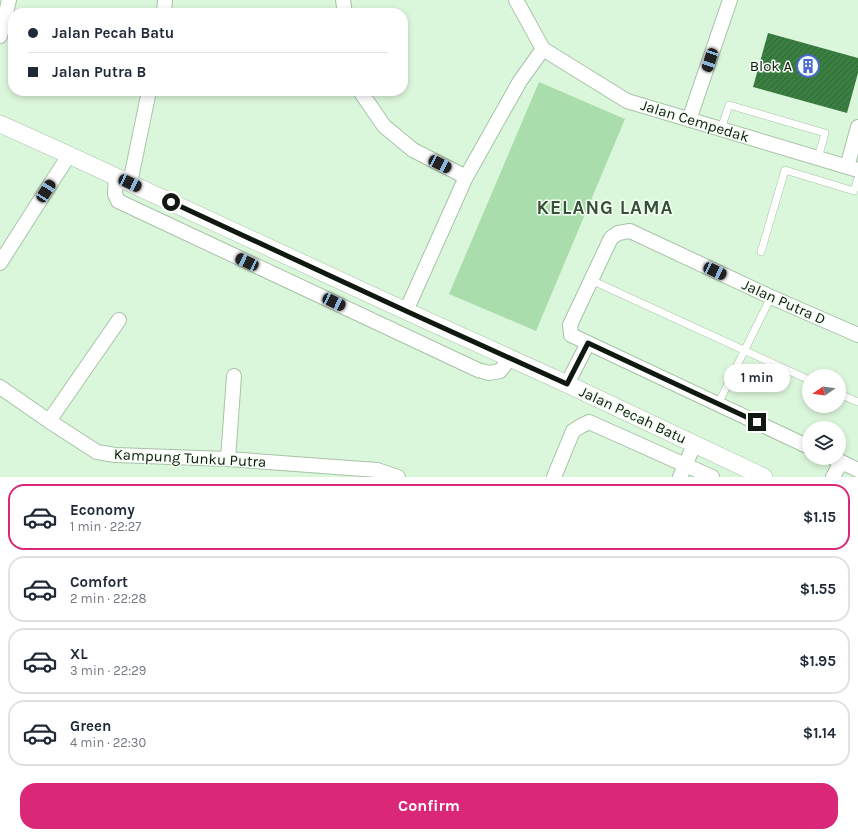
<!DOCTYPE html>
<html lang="en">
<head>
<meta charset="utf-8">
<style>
  body { margin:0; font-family:Karla,sans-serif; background:#f2f2f3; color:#1f2937; height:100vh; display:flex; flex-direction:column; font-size:15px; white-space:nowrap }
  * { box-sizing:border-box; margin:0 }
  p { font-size:13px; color:#747a83 }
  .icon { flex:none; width:22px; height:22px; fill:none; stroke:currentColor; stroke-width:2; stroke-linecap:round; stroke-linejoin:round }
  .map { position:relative; height:477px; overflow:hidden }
  .drawer { display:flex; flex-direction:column; background:#fff; flex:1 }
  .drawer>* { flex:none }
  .hud { position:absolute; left:8px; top:8px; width:400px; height:88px; border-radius:16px; box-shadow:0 2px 6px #0003; display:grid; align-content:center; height:88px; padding:0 20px; background:#fff }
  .needle { width:26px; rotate:257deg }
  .buttons { position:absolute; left:802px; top:369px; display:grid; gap:8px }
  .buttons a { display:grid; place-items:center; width:44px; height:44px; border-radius:50%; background:#fff; box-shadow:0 2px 6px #0003; font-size:20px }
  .end { position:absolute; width:18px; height:18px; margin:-9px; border:5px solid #0f1910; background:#fff; box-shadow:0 0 0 2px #fff }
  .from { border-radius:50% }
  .bubble { position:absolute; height:28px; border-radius:14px; background:#fff; box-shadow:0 2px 6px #0003; font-size:13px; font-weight:700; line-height:28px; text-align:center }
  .car { position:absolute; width:12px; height:24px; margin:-12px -6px; border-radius:5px; box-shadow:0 0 3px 1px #0007; background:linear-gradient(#222 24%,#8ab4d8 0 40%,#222 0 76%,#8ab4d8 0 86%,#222 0) }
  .hud b { display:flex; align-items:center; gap:14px; height:38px; font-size:15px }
  .hud b+b { border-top:1px solid #e0e1e3 }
  .hud i { width:10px; height:10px; background:#1f2937 }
  ul { padding:7px 0 0; list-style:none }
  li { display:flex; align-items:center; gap:12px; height:66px; margin:0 8px 6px; padding:0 12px; border:2px solid #e0e1e3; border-radius:16px }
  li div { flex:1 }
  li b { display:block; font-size:15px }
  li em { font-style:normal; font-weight:700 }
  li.active { border-color:#db2777 }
  li>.icon { width:36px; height:36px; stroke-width:1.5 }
  .cta { display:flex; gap:8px; margin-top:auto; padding:8px 20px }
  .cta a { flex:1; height:46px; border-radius:16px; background:#db2777; color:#fff; font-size:16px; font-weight:700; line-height:46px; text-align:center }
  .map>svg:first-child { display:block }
</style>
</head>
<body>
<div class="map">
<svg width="858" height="477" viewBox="0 0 858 477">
  <defs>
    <pattern id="building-hatch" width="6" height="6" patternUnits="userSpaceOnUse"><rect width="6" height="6" fill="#3a7f41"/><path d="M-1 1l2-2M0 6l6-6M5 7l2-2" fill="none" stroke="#2f6735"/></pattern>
  </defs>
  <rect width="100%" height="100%" fill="#dbf7db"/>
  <!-- pitch -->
  <path fill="#a9ddab" d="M539,82L625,119L536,331L449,294Z"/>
  <!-- building -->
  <path fill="url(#building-hatch)" d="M768,33L858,58V73L847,113L753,87Z"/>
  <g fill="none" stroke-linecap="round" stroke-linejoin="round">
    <!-- service casing -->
    <g stroke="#a7c2a7" stroke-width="8">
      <path id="service" d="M721,129L729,105L825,133L818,158
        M761,252L785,170L854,191L858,178
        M591,280L809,380
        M839,394L858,402
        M718,404L771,297"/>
    </g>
    <!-- minor casing -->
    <g stroke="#a7c2a7" stroke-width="16">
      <path id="minor" d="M343,0L345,13
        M516,0L543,49L627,101L858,170
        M164,13L165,0
        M0,36L6,13L9,0
        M360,91L384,126L413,150L466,177
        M689,120L730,0
        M847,167L858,127
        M116,176L115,194L118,201L478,370L489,373L500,371L510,358
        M130,183L149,91
        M0,263L69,155
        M406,311L466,177L520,81L543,49
        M567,384L588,343
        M0,387L49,421L97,452L115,455L228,459L377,470L398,477
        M49,421L119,320
        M809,447L571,335L570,325L611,238L618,233L630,231L771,297L858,335
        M833,458L858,470
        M228,459L234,376
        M554,477L573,431L581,426L589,422L712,477
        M680,477L694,445
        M833,477L841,462"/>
    </g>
    <!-- tertiary casing -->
    <g stroke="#a7c2a7" stroke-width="18">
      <path id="tertiary" d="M0,124L69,155L406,311L567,384L764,477"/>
    </g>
    <!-- service -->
    <use href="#service" stroke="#fff" stroke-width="7"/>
    <!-- minor -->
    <use href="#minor" stroke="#fff" stroke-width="14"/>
    <!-- tertiary -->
    <use href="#tertiary" stroke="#fff" stroke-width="17"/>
  </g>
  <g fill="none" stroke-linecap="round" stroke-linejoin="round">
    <!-- route -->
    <path stroke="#0f1910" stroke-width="5" d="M171,202L406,311L567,384L588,343L757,422"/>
  </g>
  <!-- icons -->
  <defs>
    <g id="building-ring" transform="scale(1.15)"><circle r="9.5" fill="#f4fff4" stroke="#4d65da" stroke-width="1.5"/><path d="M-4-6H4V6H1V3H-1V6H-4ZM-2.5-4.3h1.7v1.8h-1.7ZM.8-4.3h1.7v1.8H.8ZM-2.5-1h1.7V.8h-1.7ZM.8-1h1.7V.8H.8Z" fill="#4d65da"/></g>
  </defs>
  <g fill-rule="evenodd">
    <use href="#building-ring" x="808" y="66"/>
  </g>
  <g text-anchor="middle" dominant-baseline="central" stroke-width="3" stroke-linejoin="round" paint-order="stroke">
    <!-- poi labels -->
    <g font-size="15" fill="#0f1910" stroke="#f4fff4" text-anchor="end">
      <text x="792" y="66">Blok A</text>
    </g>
    <!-- street labels -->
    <g font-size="15" fill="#0f1910" stroke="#f4fff4">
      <text transform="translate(695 121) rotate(17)">Jalan Cempedak</text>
      <text transform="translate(784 302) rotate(24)">Jalan Putra D</text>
      <text transform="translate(633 415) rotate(25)">Jalan Pecah Batu</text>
      <text transform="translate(190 458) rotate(3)">Kampung Tunku Putra</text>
    </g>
    <!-- district labels -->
    <g font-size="19" font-weight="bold" letter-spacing="1" fill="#374f38" stroke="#f4fff4">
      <text x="605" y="208">KELANG LAMA</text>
    </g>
  </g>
</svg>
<div class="buttons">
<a><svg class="needle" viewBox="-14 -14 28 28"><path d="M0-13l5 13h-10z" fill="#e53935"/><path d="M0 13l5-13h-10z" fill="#747a83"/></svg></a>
<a><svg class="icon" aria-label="layers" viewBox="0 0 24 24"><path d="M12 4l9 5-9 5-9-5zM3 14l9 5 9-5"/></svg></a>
</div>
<i class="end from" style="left:171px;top:202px"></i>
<i class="end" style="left:757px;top:422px"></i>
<div class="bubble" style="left:724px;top:364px;width:66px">1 min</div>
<i class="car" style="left:710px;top:60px;rotate:198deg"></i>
<i class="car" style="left:440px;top:164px;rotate:117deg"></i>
<i class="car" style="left:130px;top:183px;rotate:115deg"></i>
<i class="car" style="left:46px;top:191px;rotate:33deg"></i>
<i class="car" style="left:247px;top:262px;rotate:295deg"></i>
<i class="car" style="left:715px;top:271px;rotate:115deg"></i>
<i class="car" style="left:334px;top:302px;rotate:115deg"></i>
<div class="hud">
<b><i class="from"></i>Jalan Pecah Batu</b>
<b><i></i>Jalan Putra B</b>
</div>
</div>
<section class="drawer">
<ul>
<li class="active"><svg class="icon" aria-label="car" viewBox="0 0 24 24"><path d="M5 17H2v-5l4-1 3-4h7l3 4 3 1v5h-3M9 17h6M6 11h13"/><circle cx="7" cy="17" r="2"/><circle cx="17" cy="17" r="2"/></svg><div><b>Economy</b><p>1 min · 22:27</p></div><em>$1.15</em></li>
<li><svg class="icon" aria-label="car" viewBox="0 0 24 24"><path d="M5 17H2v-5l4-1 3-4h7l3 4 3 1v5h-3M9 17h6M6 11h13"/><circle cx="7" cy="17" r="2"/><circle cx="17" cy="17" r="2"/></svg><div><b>Comfort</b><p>2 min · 22:28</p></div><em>$1.55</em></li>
<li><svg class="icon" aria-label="car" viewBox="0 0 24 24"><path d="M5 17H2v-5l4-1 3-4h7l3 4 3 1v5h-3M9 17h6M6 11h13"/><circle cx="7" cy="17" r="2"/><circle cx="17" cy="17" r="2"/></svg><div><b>XL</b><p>3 min · 22:29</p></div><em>$1.95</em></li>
<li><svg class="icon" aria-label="car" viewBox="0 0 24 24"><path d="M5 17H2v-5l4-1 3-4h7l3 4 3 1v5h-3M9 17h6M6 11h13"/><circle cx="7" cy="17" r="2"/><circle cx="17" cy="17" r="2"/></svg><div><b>Green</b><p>4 min · 22:30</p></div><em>$1.14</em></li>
</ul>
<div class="cta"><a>Confirm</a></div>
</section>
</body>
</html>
